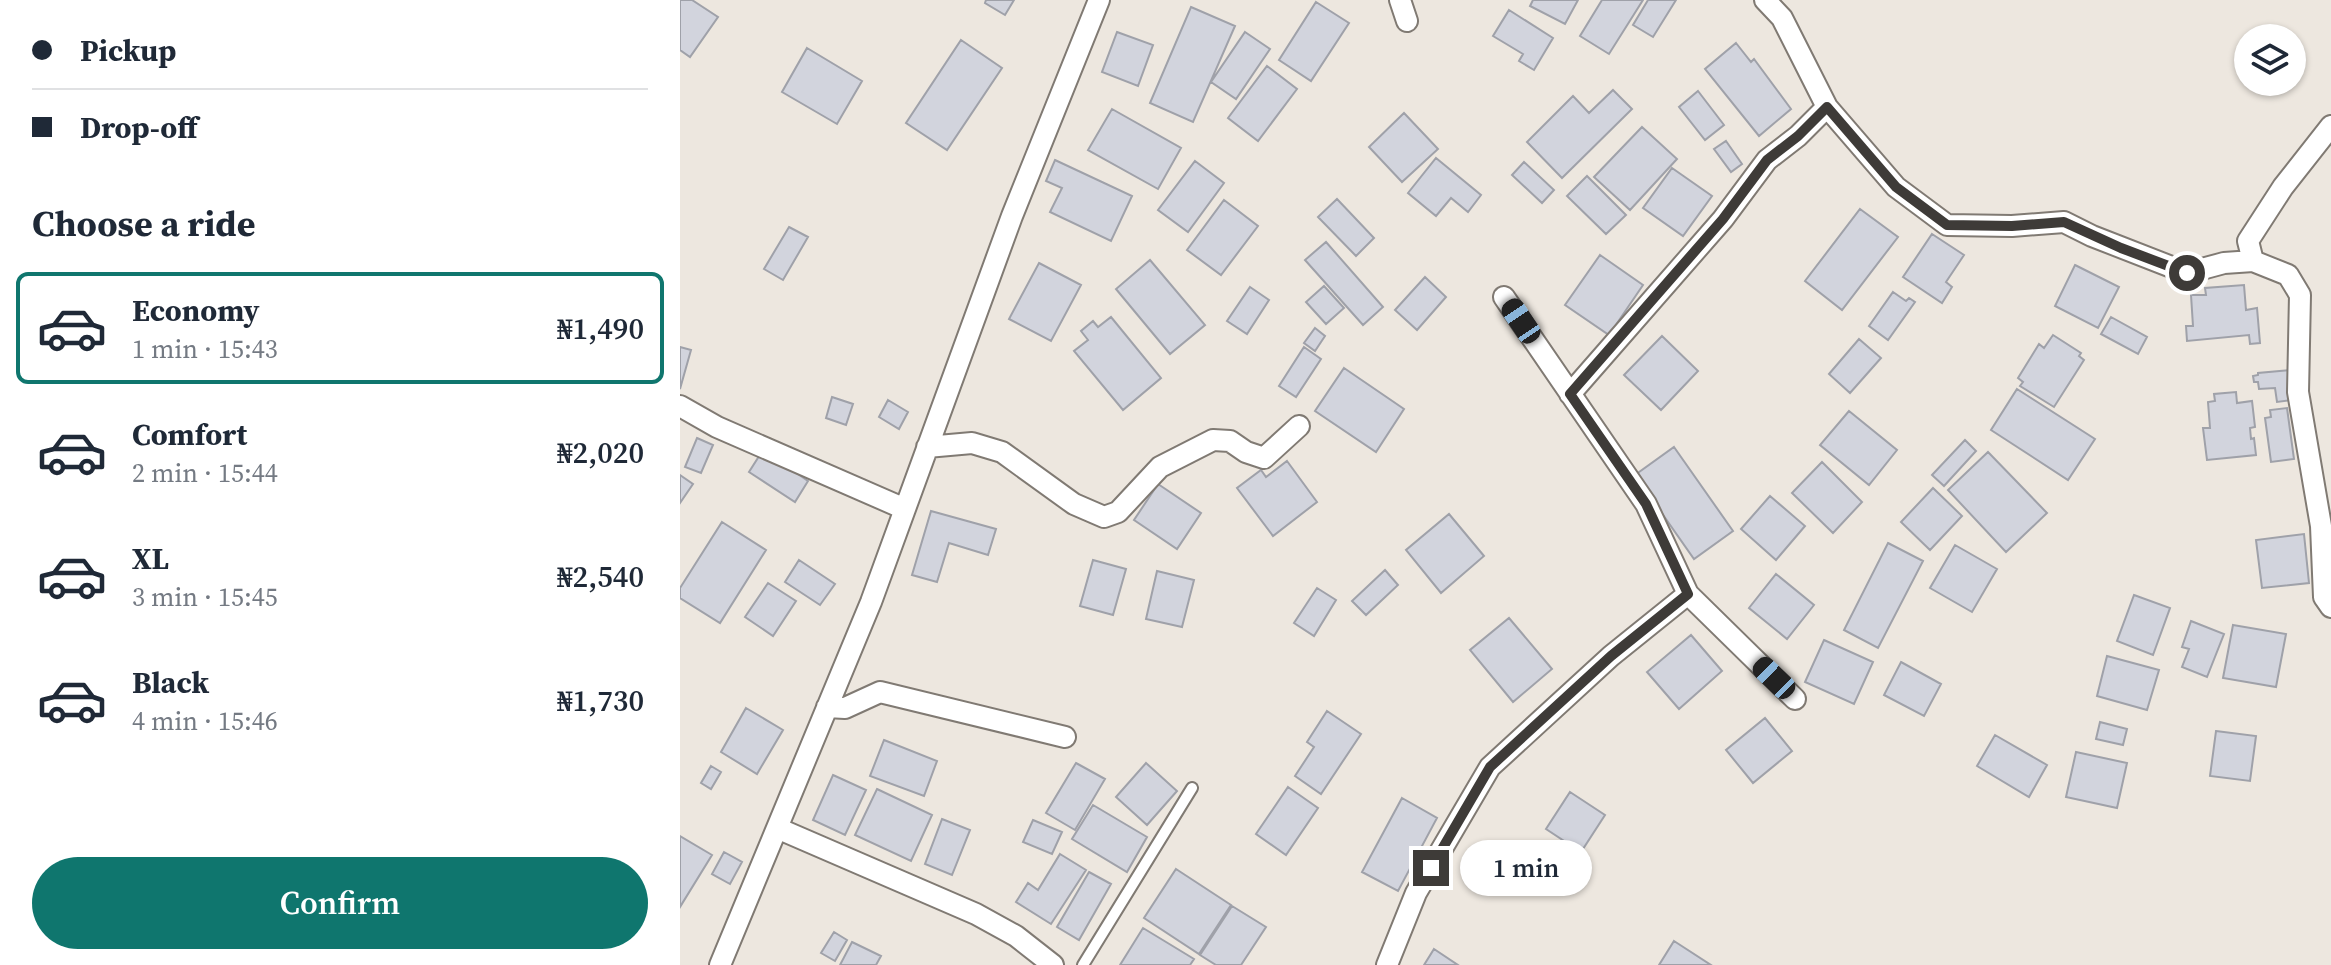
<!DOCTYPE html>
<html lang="en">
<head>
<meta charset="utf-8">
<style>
  body { margin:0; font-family:"Source Serif 4",serif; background:#f2f2f3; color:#1f2937; height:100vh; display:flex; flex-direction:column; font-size:30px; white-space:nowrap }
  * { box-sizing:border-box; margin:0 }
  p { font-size:26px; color:#747a83 }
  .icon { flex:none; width:44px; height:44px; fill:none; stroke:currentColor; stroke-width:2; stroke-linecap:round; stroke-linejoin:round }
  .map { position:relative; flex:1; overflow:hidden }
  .panel { display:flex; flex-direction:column; background:#fff; width:680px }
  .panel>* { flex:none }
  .banner { display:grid; align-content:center; height:176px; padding:0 32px; background:#fff }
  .controls { position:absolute; left:1554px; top:24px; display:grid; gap:16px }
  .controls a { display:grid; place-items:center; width:72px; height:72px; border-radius:50%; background:#fff; box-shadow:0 2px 6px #0004; font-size:40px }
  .end { position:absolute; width:36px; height:36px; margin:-18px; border:10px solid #3e3b38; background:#fff; box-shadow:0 0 0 4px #fff }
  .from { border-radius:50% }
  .bubble { position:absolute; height:56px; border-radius:28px; background:#fff; box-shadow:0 2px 6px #0004; font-size:26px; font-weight:600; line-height:56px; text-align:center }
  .car { position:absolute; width:24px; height:48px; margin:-24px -12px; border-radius:10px; box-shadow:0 0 6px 2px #0007; background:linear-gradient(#222 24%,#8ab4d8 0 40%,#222 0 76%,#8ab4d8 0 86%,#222 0) }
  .banner b { display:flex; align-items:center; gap:28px; height:76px; font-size:30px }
  .banner b+b { border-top:2px solid #e0e1e3 }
  .banner i { width:20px; height:20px; background:#1f2937 }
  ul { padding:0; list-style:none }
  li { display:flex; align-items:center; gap:24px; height:112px; margin:0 16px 12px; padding:0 16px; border:4px solid transparent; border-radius:12px }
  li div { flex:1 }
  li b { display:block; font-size:30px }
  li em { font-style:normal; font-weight:600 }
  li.current { border-color:#0f766e }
  li>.icon { width:72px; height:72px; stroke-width:1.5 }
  h2 { padding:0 32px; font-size:36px; line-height:96px }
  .cta { display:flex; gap:16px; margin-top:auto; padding:16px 32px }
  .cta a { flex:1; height:92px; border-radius:48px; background:#0f766e; color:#fff; font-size:32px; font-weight:600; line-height:92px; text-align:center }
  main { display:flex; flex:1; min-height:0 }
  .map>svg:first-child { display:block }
</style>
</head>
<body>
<main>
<section class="panel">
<div class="banner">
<b><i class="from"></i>Pickup</b>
<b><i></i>Drop-off</b>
</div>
<h2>Choose a ride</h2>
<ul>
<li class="current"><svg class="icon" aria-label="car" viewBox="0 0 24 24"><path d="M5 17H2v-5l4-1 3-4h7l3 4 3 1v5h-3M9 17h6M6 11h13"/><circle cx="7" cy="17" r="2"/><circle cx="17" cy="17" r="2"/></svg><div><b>Economy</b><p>1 min · 15:43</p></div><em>₦1,490</em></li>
<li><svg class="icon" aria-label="car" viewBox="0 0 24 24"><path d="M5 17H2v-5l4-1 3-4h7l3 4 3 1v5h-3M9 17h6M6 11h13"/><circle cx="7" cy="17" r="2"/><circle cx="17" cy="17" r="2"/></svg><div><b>Comfort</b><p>2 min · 15:44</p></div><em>₦2,020</em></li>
<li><svg class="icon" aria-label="car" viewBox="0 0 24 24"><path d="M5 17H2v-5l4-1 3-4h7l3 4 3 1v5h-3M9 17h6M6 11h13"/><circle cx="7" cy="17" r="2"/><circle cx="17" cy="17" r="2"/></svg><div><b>XL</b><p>3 min · 15:45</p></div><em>₦2,540</em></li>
<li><svg class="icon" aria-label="car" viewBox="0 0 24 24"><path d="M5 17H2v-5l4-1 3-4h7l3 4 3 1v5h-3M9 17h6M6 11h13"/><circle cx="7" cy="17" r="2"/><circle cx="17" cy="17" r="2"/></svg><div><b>Black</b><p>4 min · 15:46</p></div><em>₦1,730</em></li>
</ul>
<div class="cta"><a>Confirm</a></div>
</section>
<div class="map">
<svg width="1651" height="965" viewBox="0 0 1651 965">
  <rect width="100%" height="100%" fill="#ede7df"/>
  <!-- building -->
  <path fill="#d2d4dd" stroke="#9fa1a9" stroke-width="2" d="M0,0H12L38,17L10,57L0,50Z
    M306,0H334L325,15L305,3Z
    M853,0H898L885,24L850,6Z
    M922,0H963L929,54L900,36Z
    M968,0H996L973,37L953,25Z
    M636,2L669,23L631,81L599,60Z
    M511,7L555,26L513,122L470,103Z
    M829,10L873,38L854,70L839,61L843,54L813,36Z
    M437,32L473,45L458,86L422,72Z
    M565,32L590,49L556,99L531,82Z
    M281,40L322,68L267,150L226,123Z
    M1056,43L1071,62L1074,59L1111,109L1079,136L1025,69Z
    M127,48L182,81L157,124L102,92Z
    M587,66L617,89L578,141L548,118Z
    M933,90L952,109L882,178L847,142L893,96L909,113Z
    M1018,91L1044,125L1025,140L999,107Z
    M432,109L501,148L478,189L408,150Z
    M724,113L758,149L722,182L689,147Z
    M962,127L997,159L950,210L914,177Z
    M1046,141L1062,164L1051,172L1034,149Z
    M756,158L801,195L788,212L771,198L756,216L728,193Z
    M375,160L452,196L431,241L370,212L382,188L366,181Z
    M515,161L544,183L508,232L478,210Z
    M844,162L874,190L862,203L832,175Z
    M992,168L1032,196L1003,236L963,208Z
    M907,176L946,215L926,234L887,196Z
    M657,199L694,238L676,256L638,217Z
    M544,200L578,226L541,275L507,250Z
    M1180,209L1218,237L1162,310L1125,281Z
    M109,227L128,237L103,280L84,269Z
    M1252,234L1284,255L1266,282L1272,287L1262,303L1223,277Z
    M646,242L703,307L683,325L625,260Z
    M920,255L963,285L929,335L885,305Z
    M470,260L525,325L490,354L436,289Z
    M359,263L401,285L371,341L329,319Z
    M1395,265L1439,287L1418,328L1375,306Z
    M745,277L766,297L737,330L715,310Z
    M1564,285L1566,310L1577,308L1580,343L1570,344L1569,335L1507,341L1506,326H1513L1511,295H1526L1525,288Z
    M644,286L664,308L646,324L626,302Z
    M570,287L589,300L567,334L547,321Z
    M1213,292L1226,301L1229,298L1235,302L1208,340L1189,326Z
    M431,317L481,378L443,410L394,351L408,340L401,331L413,321L418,327Z
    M1431,317L1467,337L1458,354L1421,334Z
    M635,328L645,336L635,351L624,343Z
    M1373,335L1401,353L1399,356L1404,360L1374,407L1340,386L1343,382L1338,378L1359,344L1364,348Z
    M982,336L1018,371L981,410L944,375Z
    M1179,339L1201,358L1170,393L1149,374Z
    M0,347L11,350L0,389Z
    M624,347L641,359L616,397L599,386Z
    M664,368L724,409L696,452L635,411Z
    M1610,370L1612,400L1597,402L1595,388L1579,389L1578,382H1574L1573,376L1578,375V373Z
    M1337,389L1415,439L1388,480L1311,430Z
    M1556,392L1557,403L1572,401L1575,427L1570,428L1571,439L1574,438L1576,455L1527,460L1523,428H1530L1528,402L1535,401L1534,394Z
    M152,397L173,404L166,425L146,418Z
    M208,400L228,412L219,429L199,417Z
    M1607,408L1614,459L1591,462L1585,418L1591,417L1590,410Z
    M1169,411L1217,450L1189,485L1140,445Z
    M17,438L33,445L21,473L5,467Z
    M1285,440L1296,451L1264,486L1252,475Z
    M994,447L1053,531L1014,559L955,475Z
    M83,450L128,481L115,502L69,472Z
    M1308,452L1367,513L1326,552L1268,490Z
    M607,461L637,502L593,536L557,488L581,470L586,477Z
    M1142,462L1182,502L1153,533L1112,493Z
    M0,475L13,484L0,503Z
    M478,484L521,513L497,549L454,520Z
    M1253,488L1282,516L1250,550L1221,522Z
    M1090,496L1125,526L1096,560L1061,529Z
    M251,511L316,529L308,555L269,543L257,582L232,575Z
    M769,514L804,556L761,593L726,550Z
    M42,522L86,550L40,623L0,598V588Z
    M1624,534L1629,583L1582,588L1576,540Z
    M1208,543L1243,561L1198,648L1164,630Z
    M1275,545L1317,569L1292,612L1250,588Z
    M119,560L155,584L140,605L105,582Z
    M413,560L446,569L433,615L400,606Z
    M705,570L718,585L686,615L672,601Z
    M477,571L514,580L502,627L466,619Z
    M1096,574L1134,605L1107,639L1069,608Z
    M88,583L116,601L93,636L65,617Z
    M637,588L656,600L634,636L614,623Z
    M1454,595L1490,608L1473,655L1437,641Z
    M829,618L872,669L833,702L790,650Z
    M1511,621L1544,634L1527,677L1502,667L1509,649L1502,647Z
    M1553,625L1606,634L1596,687L1543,678Z
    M1011,635L1042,671L999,709L967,672Z
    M1144,640L1193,662L1174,704L1125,682Z
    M1427,656L1479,670L1467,710L1417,696Z
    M1221,662L1261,684L1244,716L1204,695Z
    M66,708L103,730L77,774L41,752Z
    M647,711L681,734L641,794L615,776L634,747L627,742Z
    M1085,718L1112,751L1073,783L1046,750Z
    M1420,722L1447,729L1443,745L1416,739Z
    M1536,731L1576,736L1570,781L1530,776Z
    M1315,735L1367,765L1349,797L1297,766Z
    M204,740L257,761L244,796L190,776Z
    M1396,752L1447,763L1437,808L1386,797Z
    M396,763L425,779L395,830L366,813Z
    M466,763L497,791L467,825L436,797Z
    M31,766L41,772L31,789L21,783Z
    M153,775L186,790L165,835L133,820Z
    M608,787L638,808L606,855L576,834Z
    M197,789L252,815L231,861L175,835Z
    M890,792L925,815L901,852L866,829Z
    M722,798L757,818L718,891L682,872Z
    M413,805L467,837L447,872L392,839Z
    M262,819L290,830L272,875L245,864Z
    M353,820L382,832L372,854L343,842Z
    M0,836L32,855L0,907Z
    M44,852L62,862L50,884L32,874Z
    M380,854L406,870L371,924L336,902L348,883L358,890Z
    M496,869L551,905L519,954L464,918Z
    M409,872L431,884L399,940L377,927Z
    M552,906L586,927L561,965H536L520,955Z
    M463,928L514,959L510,965H440Z
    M154,932L167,940L155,961L141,953Z
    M994,941L1031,965H979Z
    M172,942L201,956L196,965H160Z
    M754,949L778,965H744Z"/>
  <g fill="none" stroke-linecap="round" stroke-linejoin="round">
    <!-- service casing -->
    <g stroke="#807a73" stroke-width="14">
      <path id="service" d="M403,965L512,788"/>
    </g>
    <!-- minor casing -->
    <g stroke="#807a73" stroke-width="24">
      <path id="minor" d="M720,0L727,21
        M1147,107L1216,187L1267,225L1332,226L1384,222L1412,236L1507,273L1544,263L1573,261L1608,275L1620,295L1618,392L1641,526L1644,597L1651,607
        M1573,261L1568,241L1603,187L1651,126
        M824,297L966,504L1008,594
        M890,394L1043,219L1087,160L1118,136L1147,107L1102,18L1085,0
        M0,406L37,427L225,509
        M247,447L292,443L322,452L394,504L424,517L438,512L480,467L533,440L550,441L566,452L584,458L619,426
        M147,707L165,708L200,692L385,737
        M97,828L296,914L336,936L373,965
        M40,965L191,602L332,216L419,0
        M707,965L736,893L810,767L931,656L1008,594L1115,699"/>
    </g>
    <!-- service -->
    <use href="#service" stroke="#fff" stroke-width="10"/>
    <!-- minor -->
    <use href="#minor" stroke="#fff" stroke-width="20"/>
  </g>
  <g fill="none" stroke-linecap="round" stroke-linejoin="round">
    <!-- route -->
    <path stroke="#3e3b38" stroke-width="10" d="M751,868L810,767L931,656L1008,594L966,504L890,394L1043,219L1087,160L1118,136L1147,107L1216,187L1267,225L1332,226L1384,222L1441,248L1507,273"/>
  </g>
</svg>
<div class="controls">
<a><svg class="icon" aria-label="layers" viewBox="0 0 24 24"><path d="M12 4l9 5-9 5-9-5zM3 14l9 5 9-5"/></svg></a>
</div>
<i class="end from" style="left:1507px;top:273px"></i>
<i class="end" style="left:751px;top:868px"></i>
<div class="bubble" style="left:780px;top:840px;width:132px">1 min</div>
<i class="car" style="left:841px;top:321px;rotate:326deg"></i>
<i class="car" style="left:1094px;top:678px;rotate:314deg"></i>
</div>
</main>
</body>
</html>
